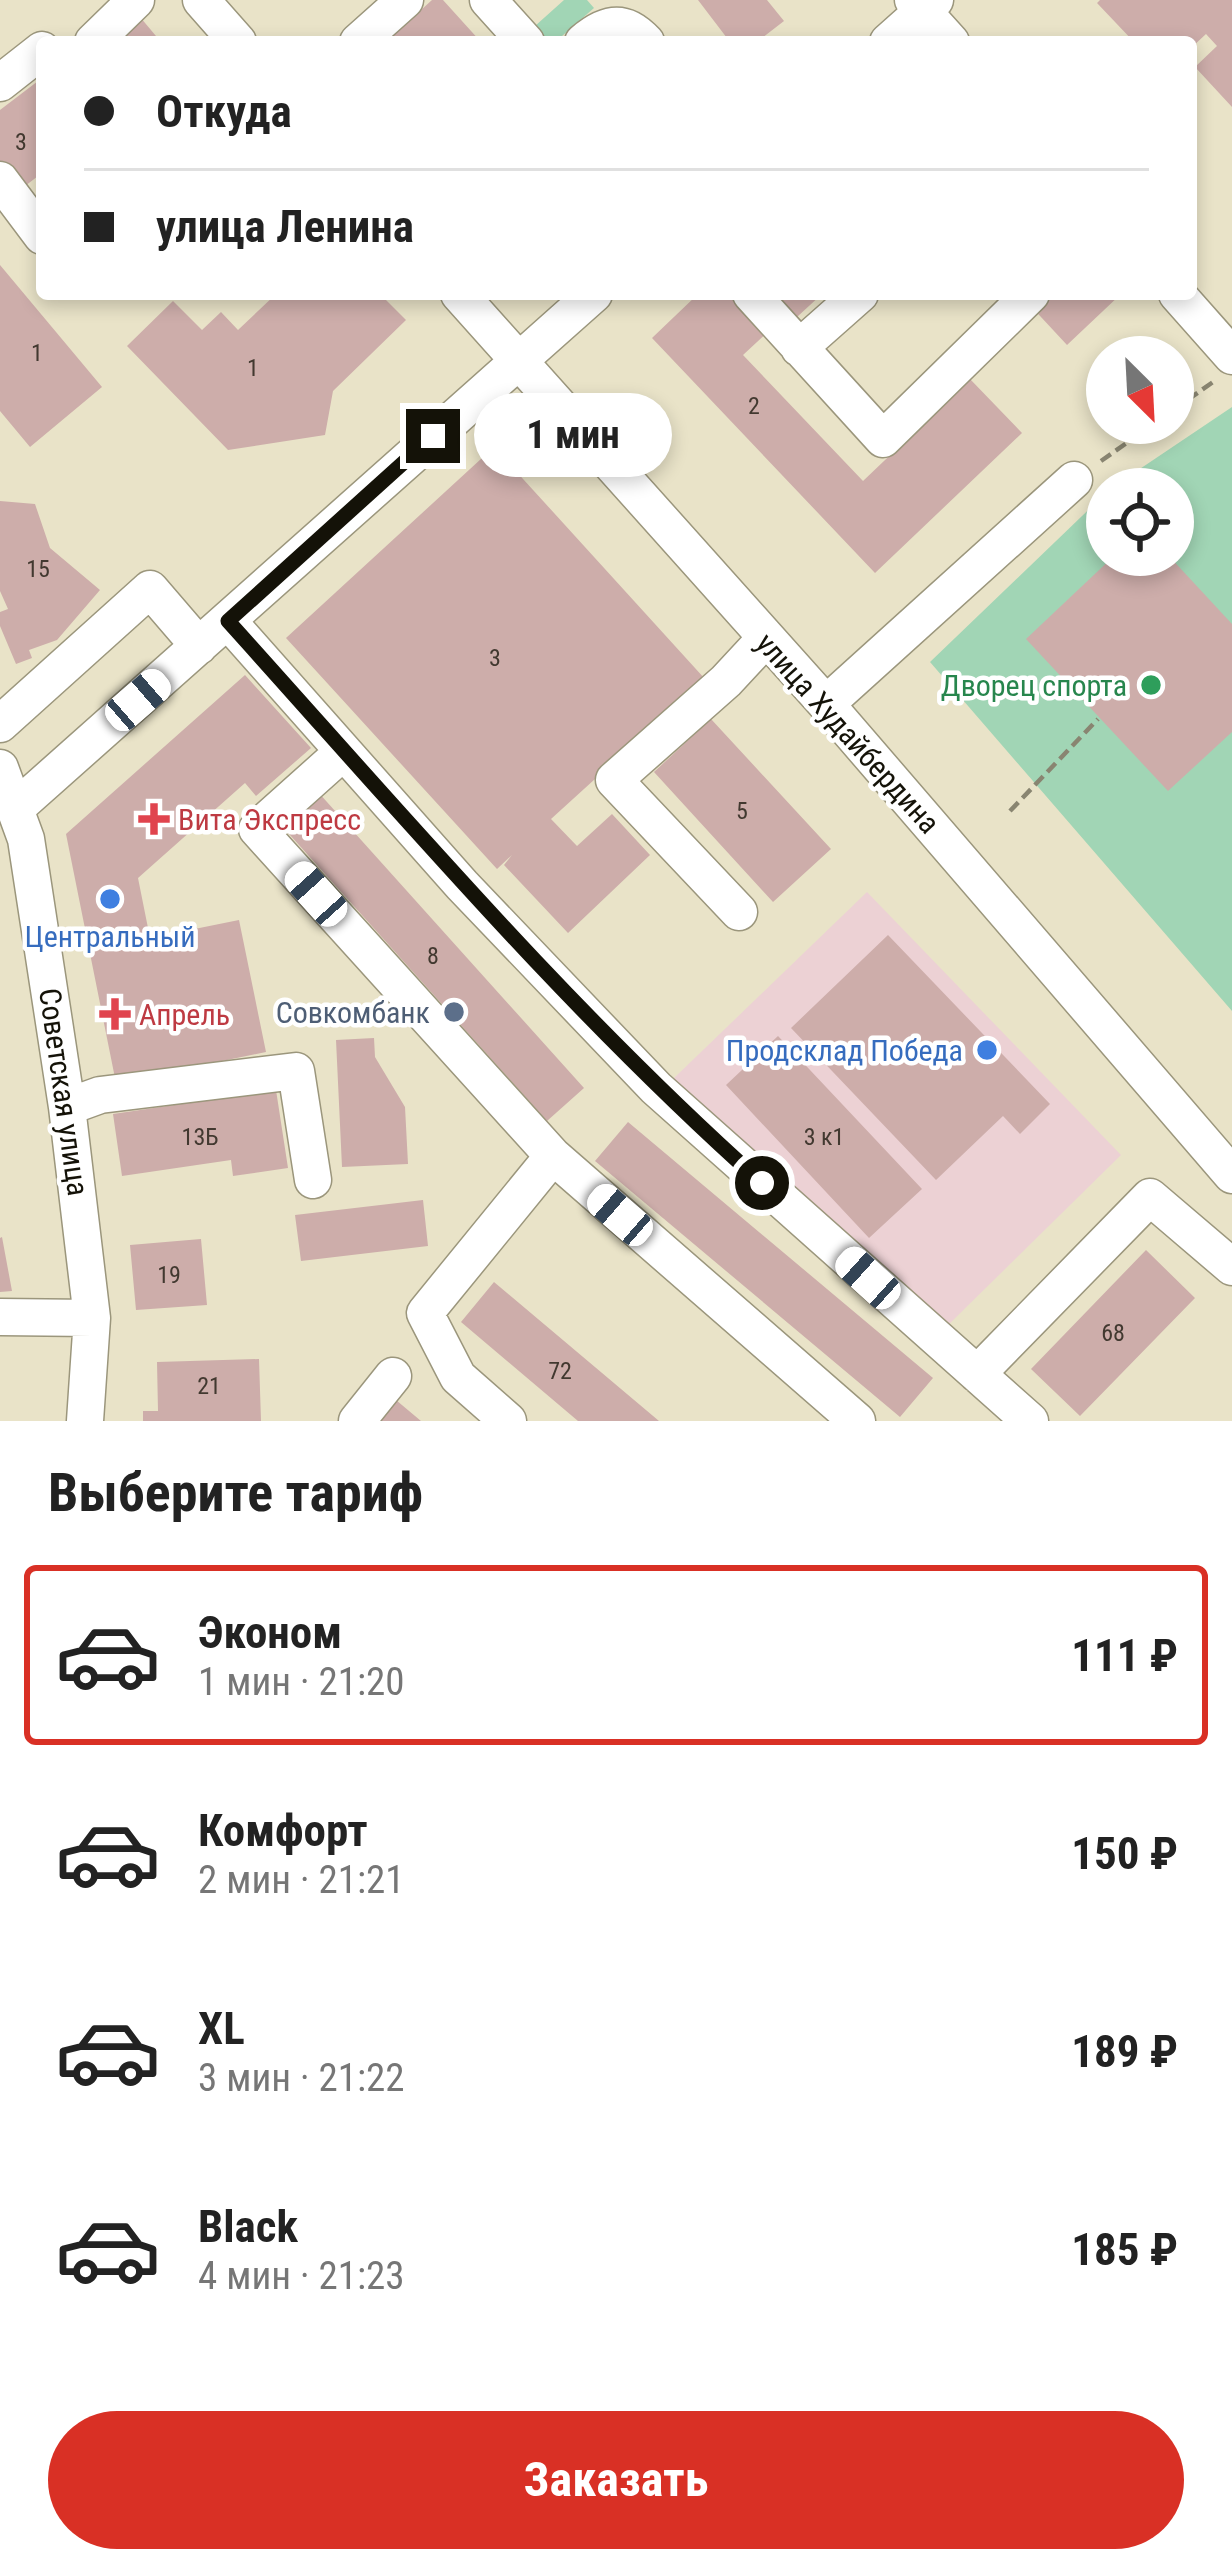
<!DOCTYPE html>
<html lang="ru">
<head>
<meta charset="utf-8">
<style>
  body { margin:0; font-family:"Roboto Condensed",sans-serif; background:#f6f6f6; color:#222; height:100vh; display:flex; flex-direction:column; font-size:45px; white-space:nowrap }
  * { box-sizing:border-box; margin:0 }
  p { font-size:39px; color:#767676 }
  .icon { flex:none; width:66px; height:66px; fill:none; stroke:currentColor; stroke-width:2; stroke-linecap:round; stroke-linejoin:round }
  .map { position:relative; height:1421px; overflow:hidden }
  .details { display:flex; flex-direction:column; background:#fff; flex:1 }
  .details>* { flex:none }
  .banner { position:absolute; left:36px; top:36px; width:1161px; height:264px; border-radius:12px; box-shadow:0 6px 18px #0003; display:grid; align-content:center; height:264px; padding:0 48px; background:#fff }
  .needle { width:78px; rotate:156deg }
  .controls { position:absolute; left:1086px; top:336px; display:grid; gap:24px }
  .controls a { display:grid; place-items:center; width:108px; height:108px; border-radius:50%; background:#fff; box-shadow:0 6px 18px #0003; font-size:60px }
  .end { position:absolute; width:54px; height:54px; margin:-27px; border:15px solid #141208; background:#fff; box-shadow:0 0 0 6px #fff }
  .from { border-radius:50% }
  .bubble { position:absolute; height:84px; border-radius:42px; background:#fff; box-shadow:0 6px 18px #0003; font-size:39px; font-weight:700; line-height:84px; text-align:center }
  .car { position:absolute; width:36px; height:72px; margin:-36px -18px; border-radius:15px; box-shadow:0 0 9px 3px #0007; background:linear-gradient(#fff 24%,#345 0 40%,#fff 0 76%,#345 0 86%,#fff 0) }
  .banner b { display:flex; align-items:center; gap:42px; height:114px; font-size:45px }
  .banner b+b { border-top:3px solid #e0e0e0 }
  .banner i { width:30px; height:30px; background:#222 }
  ul { padding:0; list-style:none }
  li { display:flex; align-items:center; gap:36px; height:180px; margin:0 24px 18px; padding:0 24px; border:6px solid transparent; border-radius:12px }
  li div { flex:1 }
  li b { display:block; font-size:45px }
  li em { font-style:normal; font-weight:700 }
  li.active { border-color:#d93025 }
  li>.icon { width:108px; height:108px; stroke-width:1.5 }
  h2 { padding:0 48px; font-size:54px; line-height:144px }
  .action { display:flex; gap:24px; margin-top:auto; padding:24px 48px }
  .action a { flex:1; height:138px; border-radius:72px; background:#d93025; color:#fff; font-size:48px; font-weight:700; line-height:138px; text-align:center }
  .map>svg:first-child { display:block }
</style>
</head>
<body>
<div class="map">
<svg width="1232" height="1421" viewBox="0 0 1232 1421">
  <rect width="100%" height="100%" fill="#e9e3c8"/>
  <!-- commercial -->
  <path fill="#ecd1d4" d="M867,892L1121,1155L939,1334L673,1079Z"/>
  <!-- green -->
  <path fill="#a1d5b5" d="M564,0H587L594,8L562,36L545,37L535,26Z
    M1232,407V1011L930,662L1107,492V555H1173V489H1110Z"/>
  <!-- building -->
  <path fill="#cdadaa" d="M432,0H443L481,42H386Z
    M698,0H767L784,21L757,42H730Z
    M1100,0H1232V107L1195,67L1217,46L1206,34L1191,48V42H1134L1097,3Z
    M135,11L161,42H99Z
    M42,78V173L12,196L0,181V110Z
    M0,265L102,387L30,447L0,411Z
    M276,294H380L406,320L333,391L325,435L228,450L127,346L173,301L202,330L221,312L238,330Z
    M698,294H740L772,328L743,355L863,481L970,379L1022,433L875,573L652,338Z
    M775,294H822L797,317Z
    M1037,294H1121L1067,345L1028,303Z
    M494,447L705,679L551,819L577,846L612,814L650,855L568,933L504,865L512,855L497,869L286,638Z
    M0,501L35,504L50,548L100,590L57,640L29,650L32,658L16,664L0,626V612L8,609L0,591Z
    M1115,555H1168L1232,624V732L1168,791L1026,639Z
    M245,675L311,748L256,796L245,783L138,878L150,938L239,920L266,1052L116,1083L66,834Z
    M711,719L831,849L773,902L654,772Z
    M318,792L584,1088L547,1121L281,825Z
    M888,935L1050,1104L1020,1134L1003,1116L936,1180L791,1028Z
    M778,1036L922,1189L869,1238L726,1085Z
    M374,1038L375,1057L405,1107L408,1164L342,1167L336,1040Z
    M276,1090L288,1168L233,1176L231,1160L122,1176L113,1114Z
    M628,1122L933,1378L900,1417L595,1161Z
    M423,1200L428,1246L301,1261L295,1215Z
    M2,1237L12,1291L0,1292V1238Z
    M201,1239L207,1305L136,1310L130,1245Z
    M1146,1250L1195,1298L1080,1416L1031,1369Z
    M494,1282L659,1421H578L461,1322Z
    M259,1359L261,1421H143V1411H158L157,1362Z
    M390,1395L421,1421H369Z"/>
  <g fill="none" stroke-linecap="round" stroke-linejoin="round">
    <!-- minor casing -->
    <g stroke="#9b967c" stroke-width="39">
      <path id="minor" d="M201,0L238,42
        M488,0L526,42
        M913,0L951,42
        M93,42L136,0
        M358,42L405,0
        M583,42C606,22 625,19 646,42
        M888,42L935,0
        M0,83L42,50
        M0,180L42,236
        M459,294L826,704L1232,1175
        M751,294L883,439L1031,294
        M1177,294L1232,356
        M799,348L860,294
        M228,621L462,885L656,1088L1030,1421
        M826,704L1074,480
        M0,724L150,589L199,646
        M342,753L257,829L553,1156L857,1421
        M0,768L26,839L67,1107L92,1318L85,1421
        M16,808L594,294
        M739,912L614,780L726,681L765,639
        M67,1107L100,1095L296,1071L313,1180
        M0,1317L92,1318
        M977,1374L1150,1197L1232,1267
        M357,1421L393,1376
        M508,1421L458,1377L425,1313L553,1156"/>
    </g>
    <!-- path -->
    <path stroke="#898571" stroke-width="4.5" stroke-dasharray="12 6" stroke-linecap="butt" d="M1173,410L1213,382
      M1101,461L1155,423
      M1010,811L1098,719"/>
    <!-- minor -->
    <use href="#minor" stroke="#fff" stroke-width="36"/>
  </g>
  <g fill="none" stroke-linecap="round" stroke-linejoin="round">
    <!-- route -->
    <path stroke="#141208" stroke-width="15" d="M433,436L228,621C403,815 566,1008 762,1183"/>
  </g>
  <!-- markers -->
  <circle fill="#2e9e5b" stroke="#fff" stroke-width="4.5" cx="1151" cy="685" r="12"/>
  <g fill="#e0444e" stroke="#fff" stroke-width="4.5">
    <path d="M148 801h12v12h12v12h-12v12h-12v-12h-12v-12h12z"/>
    <path d="M109 996h12v12h12v12h-12v12h-12v-12h-12v-12h12z"/>
  </g>
  <g fill="#3f7fe0" stroke="#fff" stroke-width="4.5">
    <circle cx="110" cy="899" r="12"/>
    <circle cx="987" cy="1050" r="12"/>
  </g>
  <circle fill="#5c6f8a" stroke="#fff" stroke-width="4.5" cx="454" cy="1012" r="12"/>
  <g text-anchor="middle" dominant-baseline="central" stroke-width="9" stroke-linejoin="round" paint-order="stroke">
    <!-- number labels -->
    <g font-size="24" fill="#423930">
      <text x="21" y="142">3</text>
      <text x="37" y="353">1</text>
      <text x="253" y="368">1</text>
      <text x="754" y="406">2</text>
      <text x="38" y="569">15</text>
      <text x="495" y="658">3</text>
      <text x="742" y="811">5</text>
      <text x="433" y="956">8</text>
      <text x="200" y="1137">13Б</text>
      <text x="824" y="1137">3 к1</text>
      <text x="169" y="1275">19</text>
      <text x="1113" y="1333">68</text>
      <text x="560" y="1371">72</text>
      <text x="209" y="1386">21</text>
    </g>
    <!-- leisure labels -->
    <g font-size="30" fill="#27864d" stroke="#fff" text-anchor="end">
      <text x="1127" y="685">Дворец спорта</text>
    </g>
    <!-- street labels -->
    <g font-size="30" fill="#141208" stroke="#fff">
      <text transform="translate(848 733) rotate(48)">улица Худайбердина</text>
      <text transform="translate(64 1092) rotate(82)">Советская улица</text>
    </g>
    <!-- health labels -->
    <g font-size="30" fill="#be3a42" stroke="#fff" text-anchor="start">
      <text x="178" y="819">Вита Экспресс</text>
      <text x="139" y="1014">Апрель</text>
    </g>
    <!-- shop labels -->
    <g font-size="30" fill="#366cbe" stroke="#fff">
      <text x="110" y="936">Центральный</text>
      <text x="963" y="1050" text-anchor="end">Продсклад Победа</text>
    </g>
    <!-- service labels -->
    <g font-size="30" fill="#4e5e75" stroke="#fff" text-anchor="end">
      <text x="430" y="1012">Совкомбанк</text>
    </g>
  </g>
</svg>
<div class="controls">
<a><svg class="needle" viewBox="-14 -14 28 28"><path d="M0-13l5 13h-10z" fill="#e53935"/><path d="M0 13l5-13h-10z" fill="#767676"/></svg></a>
<a><svg class="icon" aria-label="locate" viewBox="0 0 24 24"><circle cx="12" cy="12" r="6"/><path d="M12 2v4M12 18v4M2 12h4M18 12h4"/></svg></a>
</div>
<i class="end from" style="left:762px;top:1183px"></i>
<i class="end" style="left:433px;top:436px"></i>
<div class="bubble" style="left:474px;top:393px;width:198px">1 мин</div>
<i class="car" style="left:138px;top:700px;rotate:49deg"></i>
<i class="car" style="left:316px;top:894px;rotate:318deg"></i>
<i class="car" style="left:620px;top:1215px;rotate:311deg"></i>
<i class="car" style="left:868px;top:1278px;rotate:312deg"></i>
<div class="banner">
<b><i class="from"></i>Откуда</b>
<b><i></i>улица Ленина</b>
</div>
</div>
<section class="details">
<h2>Выберите тариф</h2>
<ul>
<li class="active"><svg class="icon" aria-label="car" viewBox="0 0 24 24"><path d="M5 17H2v-5l4-1 3-4h7l3 4 3 1v5h-3M9 17h6M6 11h13"/><circle cx="7" cy="17" r="2"/><circle cx="17" cy="17" r="2"/></svg><div><b>Эконом</b><p>1 мин · 21:20</p></div><em>111 ₽</em></li>
<li><svg class="icon" aria-label="car" viewBox="0 0 24 24"><path d="M5 17H2v-5l4-1 3-4h7l3 4 3 1v5h-3M9 17h6M6 11h13"/><circle cx="7" cy="17" r="2"/><circle cx="17" cy="17" r="2"/></svg><div><b>Комфорт</b><p>2 мин · 21:21</p></div><em>150 ₽</em></li>
<li><svg class="icon" aria-label="car" viewBox="0 0 24 24"><path d="M5 17H2v-5l4-1 3-4h7l3 4 3 1v5h-3M9 17h6M6 11h13"/><circle cx="7" cy="17" r="2"/><circle cx="17" cy="17" r="2"/></svg><div><b>XL</b><p>3 мин · 21:22</p></div><em>189 ₽</em></li>
<li><svg class="icon" aria-label="car" viewBox="0 0 24 24"><path d="M5 17H2v-5l4-1 3-4h7l3 4 3 1v5h-3M9 17h6M6 11h13"/><circle cx="7" cy="17" r="2"/><circle cx="17" cy="17" r="2"/></svg><div><b>Black</b><p>4 мин · 21:23</p></div><em>185 ₽</em></li>
</ul>
<div class="action"><a>Заказать</a></div>
</section>
</body>
</html>
